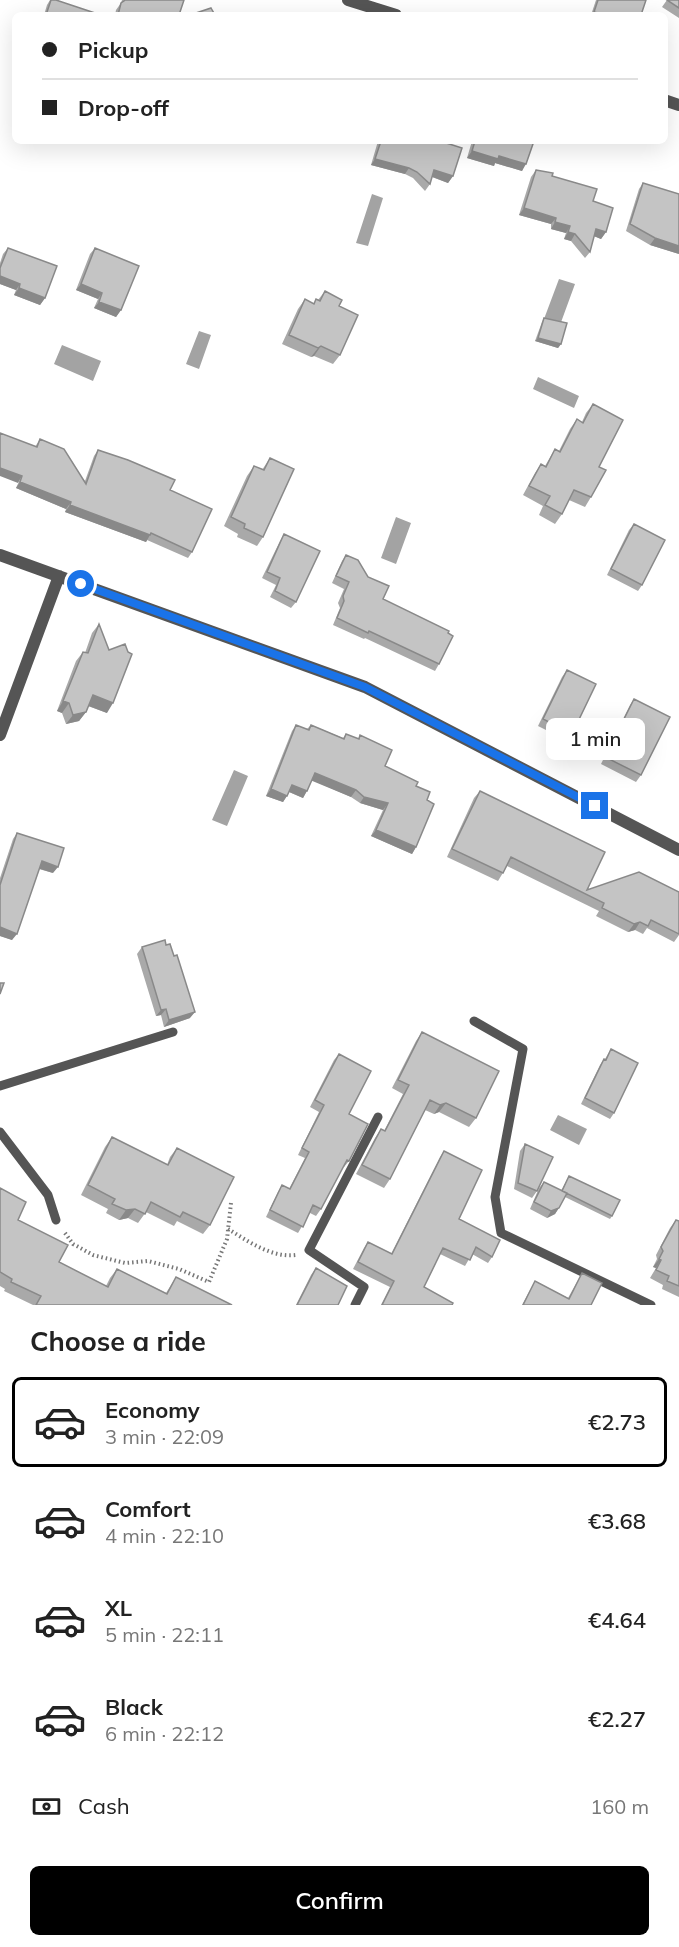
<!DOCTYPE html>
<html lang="en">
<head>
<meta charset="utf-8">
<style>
  body { margin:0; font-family:Mulish,sans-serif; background:#f6f6f6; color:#222; height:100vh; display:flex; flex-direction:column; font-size:22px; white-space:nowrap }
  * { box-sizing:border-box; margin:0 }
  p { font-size:20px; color:#767676 }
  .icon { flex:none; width:33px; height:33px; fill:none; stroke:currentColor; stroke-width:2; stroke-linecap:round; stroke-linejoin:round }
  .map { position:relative; height:1305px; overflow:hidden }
  .sheet { display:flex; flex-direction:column; background:#fff; flex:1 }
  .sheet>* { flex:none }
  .top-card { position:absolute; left:12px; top:12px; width:656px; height:132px; border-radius:9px; box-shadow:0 6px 24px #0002; display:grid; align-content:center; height:132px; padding:0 30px; background:#fff }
  .end { position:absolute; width:27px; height:27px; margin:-14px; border:8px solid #1a73e8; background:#fff; box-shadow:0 0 0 3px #fff }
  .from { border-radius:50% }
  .bubble { position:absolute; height:42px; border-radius:9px; background:#fff; box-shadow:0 6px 24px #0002; font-size:20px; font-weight:600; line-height:42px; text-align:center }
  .top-card b { display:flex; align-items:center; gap:21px; height:57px; font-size:22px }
  .top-card b+b { border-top:2px solid #e0e0e0 }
  .top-card i { width:15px; height:15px; background:#222 }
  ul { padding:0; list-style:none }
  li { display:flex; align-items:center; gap:18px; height:90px; margin:0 12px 9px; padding:0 18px; border:3px solid transparent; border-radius:9px }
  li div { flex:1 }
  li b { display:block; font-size:22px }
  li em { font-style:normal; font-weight:600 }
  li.selected { border-color:#000 }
  li>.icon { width:54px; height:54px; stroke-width:1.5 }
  h2 { padding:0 30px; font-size:27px; line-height:72px }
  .pay { display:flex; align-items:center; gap:15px; height:66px; padding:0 30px; font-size:22px }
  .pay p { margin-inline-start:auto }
  .button { display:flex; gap:12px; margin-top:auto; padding:12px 30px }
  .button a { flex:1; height:69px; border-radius:9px; background:#000; color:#fff; font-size:24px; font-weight:600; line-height:69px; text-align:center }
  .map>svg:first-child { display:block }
</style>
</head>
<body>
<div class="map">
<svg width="679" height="1305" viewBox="0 0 679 1305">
  <rect width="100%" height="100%" fill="#fff"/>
  <!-- water -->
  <path fill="#a3a3a3" d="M372,194L383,198L368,246L356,243Z
    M559,279L575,284L560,325L544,319Z
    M199,331L211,335L199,369L186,364Z
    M62,345L101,361L93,381L54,364Z
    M538,377L579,396L574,408L533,389Z
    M396,517L411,523L396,564L381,558Z
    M234,770L248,776L227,826L212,820Z
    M558,1115L587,1129L579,1145L550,1130Z"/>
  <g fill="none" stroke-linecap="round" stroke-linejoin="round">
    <!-- path -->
    <path stroke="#777" stroke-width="4" stroke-dasharray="1.5 3" stroke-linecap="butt" d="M228,1229C248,1241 271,1258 296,1255
      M65,1233L73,1244L93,1255L125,1263L148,1261L179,1269L209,1282L227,1239L231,1203"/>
    <!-- service -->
    <path stroke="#555" stroke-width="9" d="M474,1021L523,1049L495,1197L501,1233L651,1305
      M0,1086L173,1032
      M0,1132L48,1195L56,1220
      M355,1305L364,1287L309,1250L378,1117"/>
    <!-- minor -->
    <path stroke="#555" stroke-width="12" d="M348,0L396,15
      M664,100L679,105
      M0,555L365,687L679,850
      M0,735L59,576"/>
  </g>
  <!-- wall -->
  <path fill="#a9a9a9" d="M50,0H56L101,15H44L47,5Z
    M122,0H184L179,15H115L116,10L121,3Z
    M596,0H646L641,15H591Z
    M667,0H679V18L662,7Z
    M378,141H440L453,176L448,183L432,177L430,184L425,191L413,178L405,174L371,165Z
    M472,141H534L522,171L495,163L494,166L467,158Z
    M536,170L552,176L593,201L606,232L601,239L594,236L590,252L585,258L571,241L564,239L566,233L551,229V224L519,215L531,177Z
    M643,183L679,254L650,245L626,231L639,189Z
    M8,248L45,298L40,305L14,295L16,290L0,284V263L3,254Z
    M95,248L121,310L116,317L94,308L98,299L76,290L90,254Z
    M325,291L339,306L340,355L333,364L314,356L311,357L282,344L298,309L305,299L313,304L318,300Z
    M544,318L561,344L558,348L535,341L542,322Z
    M593,404L599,467L591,497L585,507L569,500L562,514L555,524L539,515L543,506L523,495L535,473L541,464L545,466L555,449L559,451L570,429L577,419L582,422L586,413Z
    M40,439L85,481L94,456L98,450L170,490L192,552L188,558L147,540L146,542L65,512L66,509L16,488L35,447Z
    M270,458L263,537L257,546L237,537L238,534L224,526L247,476L254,466L262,470Z
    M634,524L642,585L638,591L607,575L629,530Z
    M284,534L296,602L291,608L270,597L276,585L262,578L280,541Z
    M346,555L368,577L383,599L439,664L435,671L365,638L364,639L333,625L340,608L338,603L344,589L332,583L342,561Z
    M99,624L107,713L88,706L86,712L79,721L66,724L62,713L57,711L76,661L83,652L85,653L92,633Z
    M567,670L572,734L568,741L538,726L562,677Z
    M634,699L641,775L636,782L601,764L630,705Z
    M296,725L307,729L311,725L343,738L346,734L358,739L360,735L385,766L416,786L427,800L416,847L412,854L371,836L383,810L360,803L351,797L312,780L303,798L289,792L283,802L266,796L292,731Z
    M480,791L587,890L679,892V935L674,942L647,928L643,934L635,930L628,932L596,916L599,911L507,866L498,881L447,857L474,798Z
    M17,833L53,873L39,869L12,940L0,936V878L13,839Z
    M142,947L190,1018L164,1027L161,1015L156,1016L137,954Z
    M422,1032L476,1118L469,1127L439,1112L434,1114L425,1110L390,1179L384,1188L356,1174L375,1138L381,1129L384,1131L403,1094L392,1088L416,1041Z
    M611,1049L614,1113L610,1119L581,1104L600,1065L604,1059H605Z
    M339,1054L349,1114V1161L344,1167H343L321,1209L316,1216L310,1213L298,1233L266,1217L278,1192L282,1185L289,1189L305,1158L298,1155L319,1112L310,1107L334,1060Z
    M112,1137L167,1165L170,1157L177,1148L210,1225L203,1234L177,1221L174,1226L146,1212L138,1223L128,1218L119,1220L106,1213L108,1209L81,1195L105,1147Z
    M525,1144L537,1191L532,1198L514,1189L520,1151Z
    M444,1151L459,1219L492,1257L488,1263L472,1254L465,1266L440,1254L424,1287L452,1305H381L390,1287L353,1269L364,1248L368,1242L391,1254L440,1157Z
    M569,1176L612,1216L610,1219L565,1197L555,1214L547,1218L530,1209L539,1188L544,1182L561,1191Z
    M0,1188L18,1220L59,1262L106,1286L110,1278L117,1269L166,1293L176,1277L232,1305H33L4,1291L5,1289L0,1286Z
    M676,1220L679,1221V1297L662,1289L663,1285L650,1278L656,1268L653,1267L657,1259L656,1255L670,1228Z
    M316,1268L338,1305H296L311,1275Z
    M582,1273L591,1305H522L535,1281L568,1298Z"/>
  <!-- shaded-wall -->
  <path fill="#898989" d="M594,12L604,15H592Z
    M472,151L499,156L526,164L522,171L495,163L494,166L467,158Z
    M375,159L409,168L405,174L371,165Z
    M434,170L453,176L448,183L430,176Z
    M524,208L556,218L551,224L519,215Z
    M555,222L570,226L566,233L551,229Z
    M596,229L606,232L601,239L591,235Z
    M568,232L575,234L571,241L564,239Z
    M655,238L679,246V254L650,245Z
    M0,276L20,284L16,290L0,284Z
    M81,284L102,293L98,299L76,290Z
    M19,288L45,298L40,305L14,295Z
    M99,302L121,310L116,317L94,308Z
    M538,338L561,344L558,348L535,341Z
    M321,346L314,356L311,357L318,348Z
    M0,468L22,476L18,483L0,476Z
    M20,482L71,502L66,509L16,488Z
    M70,505L150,535L146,542L65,512Z
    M93,695L113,703L107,713L86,705Z
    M63,701L69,703L62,713L57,711Z
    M86,712L79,721L66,724L73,715Z
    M315,773L356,790L351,797L310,780Z
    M292,785L307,791L303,798L287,791Z
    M271,789L287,796L283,802L266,796Z
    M364,797L388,803L383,810L360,803Z
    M376,830L416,847L412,854L371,836Z
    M42,861L58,867L53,873L37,868Z
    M640,922L635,930L628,932L634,924Z
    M0,927L17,934L12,940L0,936Z
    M166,1009L161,1015L156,1016L161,1010Z
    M195,1012L190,1018L164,1027L169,1020Z
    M446,1103L439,1112L434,1114L440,1105Z
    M559,1208L555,1214L547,1218L551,1211Z
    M135,1209L128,1218L119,1220L126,1210Z
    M659,1259L661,1260L656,1268L653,1267Z"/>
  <!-- building -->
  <path fill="#c4c4c4" stroke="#898989" stroke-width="1.5" d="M51,0H56L101,15H46Z
    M125,0H184L179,15H118L121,3L124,1Z
    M598,0H646L641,15H604L594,12Z
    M667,0H679V8Z
    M211,8L215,15H190Z
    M381,141H440L462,148L453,176L434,170L430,184L417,172L409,168L375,159Z
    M475,141H534L526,164L499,156L498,159L472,151Z
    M536,170L553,173L552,176L597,189L593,201L613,208L606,232L596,229L590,252L575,234L568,232L570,226L555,222L556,218L524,208Z
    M643,183L679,194V246L655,238L630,224Z
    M8,248L57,266L45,298L19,288L20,284L0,276V268Z
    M95,248L139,266L121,310L99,302L102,293L81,284Z
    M325,291L342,300L339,306L358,315L340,355L321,346L318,348L289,335L305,299L314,304L316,299L320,301Z
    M544,318L567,323L561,344L538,338Z
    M593,404L623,420L599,467L606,470L591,497L574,490L562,514L545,505L550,496L529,486L541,464L546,467L555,449L560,452L577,419L583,423Z
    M0,433L37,447L40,439L64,449L86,484L98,450L128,460L175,480L170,490L212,509L192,552L151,533L150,535L70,505L71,502L20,482L22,476L0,468Z
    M270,458L294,469L263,537L244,528L245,524L231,517L254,466L264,470Z
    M634,524L665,540L642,585L611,569Z
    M284,534L320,551L296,602L275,591L280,578L267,572Z
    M346,555L358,560L368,577L389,586L383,599L449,631L448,633L453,636L439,664L369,631L368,633L337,618L344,601L343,596L349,582L336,576Z
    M99,624L109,650L125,644L128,652L132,654L113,703L93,695L86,712L73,715L69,703L63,701L83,652L88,653Z
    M567,670L596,684L572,734L543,719Z
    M634,699L670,717L641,775L605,757Z
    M296,725L309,730L311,725L344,739L346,734L359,739L360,735L392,750L385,766L418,782L416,786L430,792L427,800L434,804L416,847L376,830L388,803L364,797L356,790L315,773L307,791L292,785L287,796L271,789Z
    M480,791L605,852L587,890L639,872L679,892V934L651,920L648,926L640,922L634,924L602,908L604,903L511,857L503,873L452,849Z
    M17,833L64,848L58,867L42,861L17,934L0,927V885Z
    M165,940L166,945L170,944L174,956L177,955L195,1012L169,1020L166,1009L161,1010L142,947Z
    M0,983H4L0,994Z
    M422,1032L499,1071L476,1118L446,1103L440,1105L430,1100L390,1179L362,1165L381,1129L385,1131L409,1085L398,1080Z
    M611,1049L638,1063L614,1113L585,1098L604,1059L606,1060Z
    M339,1054L371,1071L349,1114L368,1124L349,1161L347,1160L321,1209L313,1205L303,1227L270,1210L282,1185L290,1189L309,1152L302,1148L324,1105L315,1100Z
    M112,1137L168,1165L177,1148L234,1177L210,1225L183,1212L180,1217L151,1202L145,1214L135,1209L126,1210L112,1204L115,1199L88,1185Z
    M525,1144L553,1157L537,1191L518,1183Z
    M444,1151L482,1170L459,1219L500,1240L492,1257L476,1247L470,1260L443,1248L424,1287L453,1303L452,1305H382L394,1281L358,1262L368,1242L392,1254Z
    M569,1176L620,1200L612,1216L562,1191Z
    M544,1182L567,1193L559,1208L551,1211L534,1202Z
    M0,1188L26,1202L18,1220L68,1245L59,1262L108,1287L117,1269L167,1294L176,1277L232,1305H36L41,1296L11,1282L12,1279L0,1272Z
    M676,1220L679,1221V1286L667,1281L669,1276L656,1270L661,1260L659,1259L663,1251L661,1247Z
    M316,1268L347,1286L338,1305H297Z
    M582,1273L602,1283L591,1305H523L535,1281L569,1299Z"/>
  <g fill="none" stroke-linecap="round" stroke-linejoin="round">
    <!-- route -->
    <path stroke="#1a73e8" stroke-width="8" d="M81,584L365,687L595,806"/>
  </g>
</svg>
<i class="end from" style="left:81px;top:584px"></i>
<i class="end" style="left:595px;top:806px"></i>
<div class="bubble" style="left:546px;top:718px;width:99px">1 min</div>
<div class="top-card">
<b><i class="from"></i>Pickup</b>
<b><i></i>Drop-off</b>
</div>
</div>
<section class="sheet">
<h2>Choose a ride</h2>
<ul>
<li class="selected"><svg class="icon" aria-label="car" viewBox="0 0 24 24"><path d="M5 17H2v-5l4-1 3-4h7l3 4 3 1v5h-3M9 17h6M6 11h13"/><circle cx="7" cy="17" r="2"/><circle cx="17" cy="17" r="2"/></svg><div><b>Economy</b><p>3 min · 22:09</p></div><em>€2.73</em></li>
<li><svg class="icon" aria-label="car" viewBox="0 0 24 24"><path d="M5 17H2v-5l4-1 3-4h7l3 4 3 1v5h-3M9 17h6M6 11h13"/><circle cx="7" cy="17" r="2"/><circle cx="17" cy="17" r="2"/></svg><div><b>Comfort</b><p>4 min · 22:10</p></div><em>€3.68</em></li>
<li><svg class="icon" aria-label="car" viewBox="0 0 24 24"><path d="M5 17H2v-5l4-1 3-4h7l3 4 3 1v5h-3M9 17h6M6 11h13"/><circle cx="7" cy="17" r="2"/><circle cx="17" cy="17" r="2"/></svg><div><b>XL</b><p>5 min · 22:11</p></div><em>€4.64</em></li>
<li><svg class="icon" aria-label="car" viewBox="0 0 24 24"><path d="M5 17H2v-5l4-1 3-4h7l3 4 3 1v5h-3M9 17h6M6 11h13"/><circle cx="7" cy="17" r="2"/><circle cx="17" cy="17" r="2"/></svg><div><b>Black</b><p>6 min · 22:12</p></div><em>€2.27</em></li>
</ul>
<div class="pay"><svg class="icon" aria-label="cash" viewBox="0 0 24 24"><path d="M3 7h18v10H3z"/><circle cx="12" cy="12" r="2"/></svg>Cash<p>160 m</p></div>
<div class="button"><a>Confirm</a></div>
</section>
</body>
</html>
